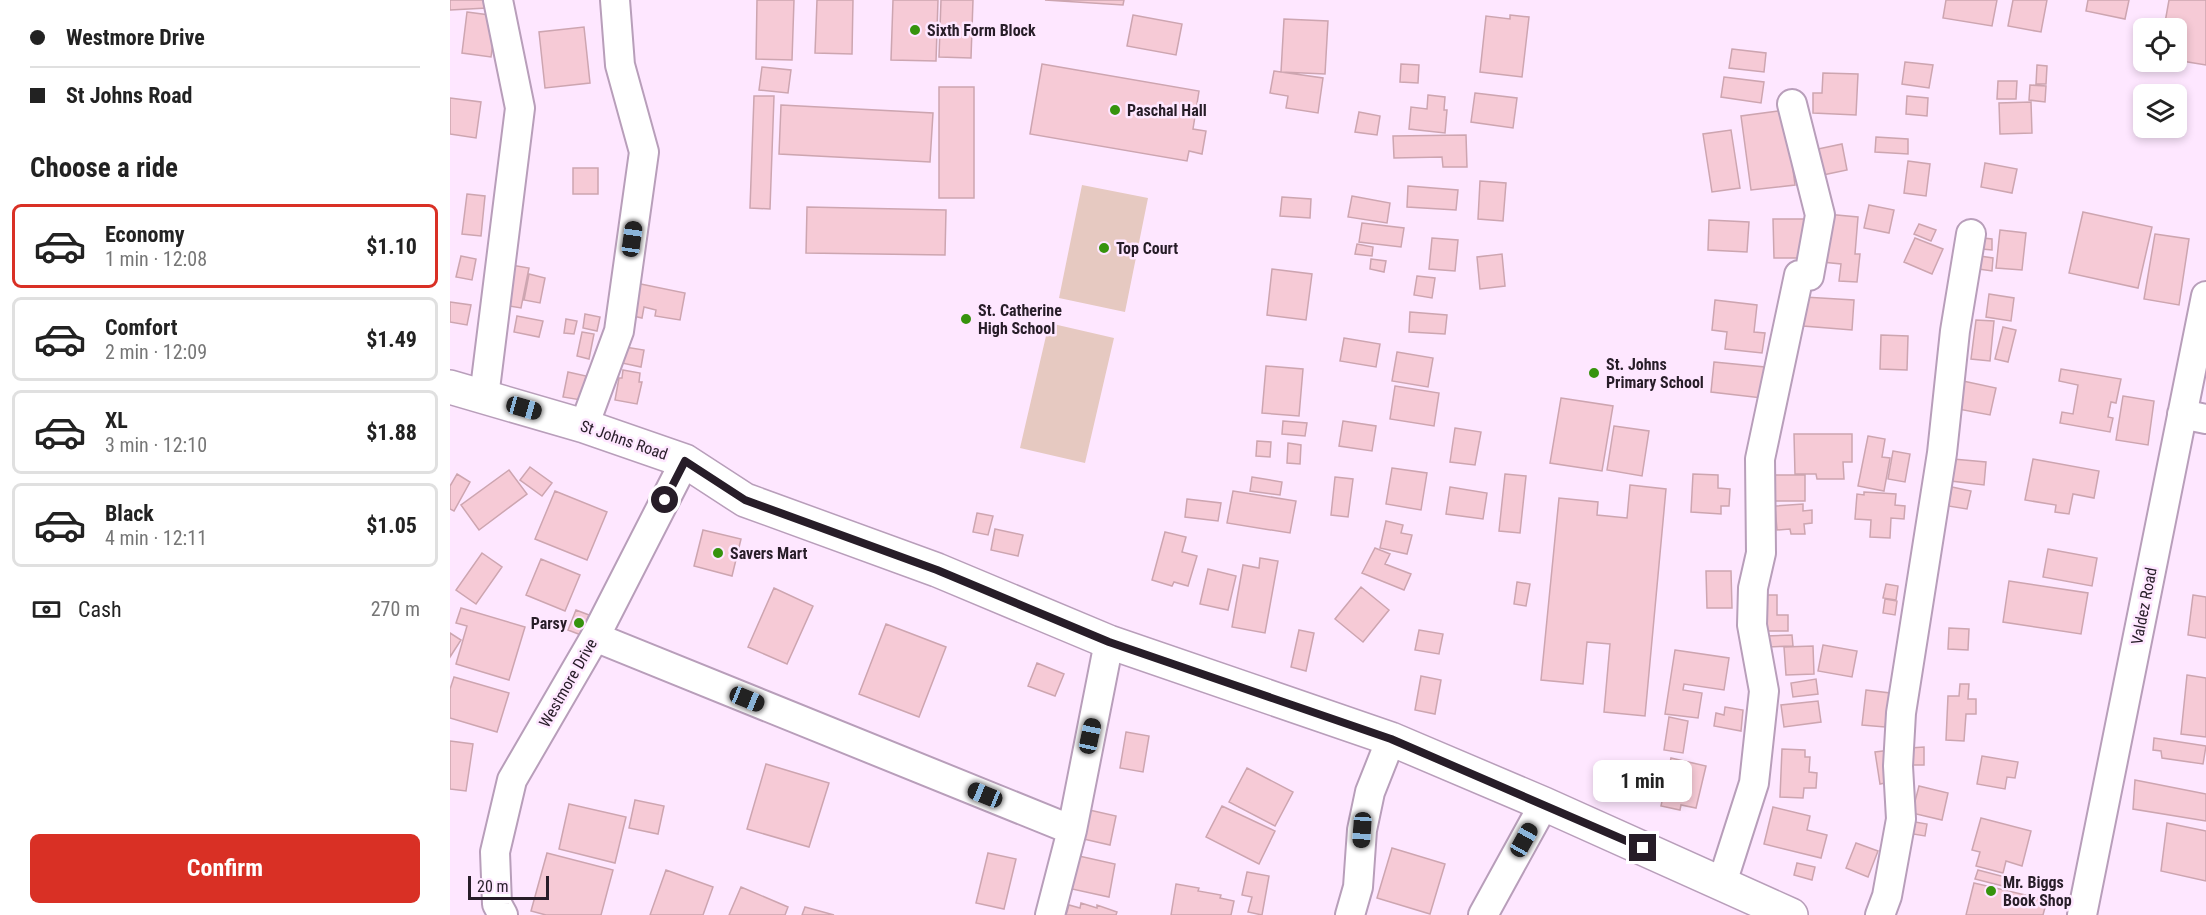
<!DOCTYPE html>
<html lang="en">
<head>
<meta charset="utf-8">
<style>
  body { margin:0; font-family:"Roboto Condensed",sans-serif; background:#f2f2f2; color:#222; height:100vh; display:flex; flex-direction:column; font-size:22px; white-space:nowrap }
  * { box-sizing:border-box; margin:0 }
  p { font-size:20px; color:#767676 }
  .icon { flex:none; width:33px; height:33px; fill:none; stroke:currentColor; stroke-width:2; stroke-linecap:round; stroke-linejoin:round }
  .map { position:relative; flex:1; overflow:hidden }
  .drawer { display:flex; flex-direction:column; background:#fff; width:450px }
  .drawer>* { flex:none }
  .top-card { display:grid; align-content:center; height:132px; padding:0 30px; background:#fff }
  .buttons { position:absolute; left:1683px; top:18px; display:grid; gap:12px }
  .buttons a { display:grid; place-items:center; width:54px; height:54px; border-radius:9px; background:#fff; box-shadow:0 3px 9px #0003; font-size:30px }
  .scale { position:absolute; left:18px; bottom:15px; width:81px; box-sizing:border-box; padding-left:6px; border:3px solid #271d28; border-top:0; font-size:16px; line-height:21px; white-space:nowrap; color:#271d28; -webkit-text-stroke:4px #fee7ff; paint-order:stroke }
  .end { position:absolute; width:27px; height:27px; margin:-14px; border:8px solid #271d28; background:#fff; box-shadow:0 0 0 3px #fff }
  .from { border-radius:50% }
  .bubble { position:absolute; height:42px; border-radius:9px; background:#fff; box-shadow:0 3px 9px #0003; font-size:20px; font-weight:700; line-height:42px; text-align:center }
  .car { position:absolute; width:18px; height:36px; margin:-18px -9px; border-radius:8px; box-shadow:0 0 4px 2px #0007; background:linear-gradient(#222 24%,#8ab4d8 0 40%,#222 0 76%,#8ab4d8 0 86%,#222 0) }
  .top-card b { display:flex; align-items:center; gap:21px; height:57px; font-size:22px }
  .top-card b+b { border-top:2px solid #e0e0e0 }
  .top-card i { width:15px; height:15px; background:#222 }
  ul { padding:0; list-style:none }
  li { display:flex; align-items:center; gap:18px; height:84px; margin:0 12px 9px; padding:0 18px; border:3px solid #e0e0e0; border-radius:9px }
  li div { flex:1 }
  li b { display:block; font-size:22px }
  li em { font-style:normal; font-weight:700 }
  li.current { border-color:#d93025 }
  li>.icon { width:54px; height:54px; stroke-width:1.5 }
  h2 { padding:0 30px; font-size:27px; line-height:72px }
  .pay { display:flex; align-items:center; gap:15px; height:66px; padding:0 30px; font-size:22px }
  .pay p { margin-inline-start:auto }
  .action { display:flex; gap:12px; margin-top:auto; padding:12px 30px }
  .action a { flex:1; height:69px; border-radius:9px; background:#d93025; color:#fff; font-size:24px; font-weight:700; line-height:69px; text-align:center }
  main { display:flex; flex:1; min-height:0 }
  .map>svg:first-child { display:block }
</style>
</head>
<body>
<main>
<section class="drawer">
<div class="top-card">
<b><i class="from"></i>Westmore Drive</b>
<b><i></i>St Johns Road</b>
</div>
<h2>Choose a ride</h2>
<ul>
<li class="current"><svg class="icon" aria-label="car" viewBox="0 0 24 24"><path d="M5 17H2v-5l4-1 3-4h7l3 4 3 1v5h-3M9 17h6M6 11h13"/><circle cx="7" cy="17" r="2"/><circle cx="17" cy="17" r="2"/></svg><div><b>Economy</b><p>1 min · 12:08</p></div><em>$1.10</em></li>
<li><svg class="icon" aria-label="car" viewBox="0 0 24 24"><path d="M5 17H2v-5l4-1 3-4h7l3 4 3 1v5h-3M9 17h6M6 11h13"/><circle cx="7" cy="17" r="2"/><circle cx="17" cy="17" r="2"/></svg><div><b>Comfort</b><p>2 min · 12:09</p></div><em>$1.49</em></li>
<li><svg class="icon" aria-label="car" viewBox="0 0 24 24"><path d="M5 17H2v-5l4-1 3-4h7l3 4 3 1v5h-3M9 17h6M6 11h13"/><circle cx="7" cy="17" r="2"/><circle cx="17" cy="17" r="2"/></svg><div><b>XL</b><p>3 min · 12:10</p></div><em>$1.88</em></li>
<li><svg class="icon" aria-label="car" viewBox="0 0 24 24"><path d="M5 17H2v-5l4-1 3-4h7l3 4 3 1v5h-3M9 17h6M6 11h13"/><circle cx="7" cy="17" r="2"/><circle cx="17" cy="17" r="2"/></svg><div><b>Black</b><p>4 min · 12:11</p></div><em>$1.05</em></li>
</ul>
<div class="pay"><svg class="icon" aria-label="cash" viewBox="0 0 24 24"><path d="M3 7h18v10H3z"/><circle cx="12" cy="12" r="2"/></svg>Cash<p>270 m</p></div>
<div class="action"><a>Confirm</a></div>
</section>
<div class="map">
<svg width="1756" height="915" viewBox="0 0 1756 915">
  <rect width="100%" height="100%" fill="#fee7ff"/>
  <!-- green -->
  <path fill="#e6c9c1" d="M632,185L698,198L675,312L609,298Z
    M599,323L664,338L635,463L570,448Z"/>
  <!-- building -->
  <path fill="#f6cad6" stroke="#cda5b0" stroke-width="1.5" d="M0,0H37V8L0,10Z
    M307,0H344L342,60L306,59Z
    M367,0H403L402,54L365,53Z
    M443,0H488L486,61L441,60Z
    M491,0H523L521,58L489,57Z
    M595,0H674L673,5Z
    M1496,0H1547L1542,26L1493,18Z
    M1563,0H1597L1591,32L1558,26Z
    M1638,0H1679L1675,19L1636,11Z
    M1719,0H1756V65L1726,60V28H1714Z
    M17,12L47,16L41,57L12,53Z
    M683,15L732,24L726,55L677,46Z
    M1060,15L1079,17L1072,77L1030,72L1036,16L1060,19Z
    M834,19L878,21L875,74L831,72Z
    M134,27L140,83L95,88L89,32Z
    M1282,49L1316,53L1314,72L1279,68Z
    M1455,62L1483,65L1479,88L1452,84Z
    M592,64L749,91L743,129L756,131L752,154L739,151L737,161L580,134Z
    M951,64L969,65L968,83L950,82Z
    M1587,65L1597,66L1596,84H1586Z
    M312,67L341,70L338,93L309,90Z
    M824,71L873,78L868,113L836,108L838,96L820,93Z
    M1373,73L1408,74L1406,115L1363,113V93H1372Z
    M1274,77L1314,82L1311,103L1271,97Z
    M1548,81H1567L1566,99H1547Z
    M1580,85L1596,86L1595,102L1579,100Z
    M489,87H524V198H489Z
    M1025,93L1067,98L1063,128L1021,122Z
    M978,95L995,97L994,110H997L995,133L959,129L961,107L977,109Z
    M304,96H324L320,209L300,208Z
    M1457,96L1478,98L1477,116L1456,114Z
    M0,98L31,102L26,138L0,134Z
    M1581,102L1582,133L1550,134L1549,103Z
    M331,105L483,113L480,162L329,154Z
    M1335,110L1345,185L1301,190L1291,116Z
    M909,112L930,116L927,135L905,132Z
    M1281,130L1290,188L1262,192L1253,134Z
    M1016,135L1017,167H993L992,157L944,158L943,136Z
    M1426,137L1458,139V154L1425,152Z
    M1392,144L1397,170L1368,176L1363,150Z
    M1458,161L1480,164L1476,196L1454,193Z
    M1535,163L1567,169L1562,193L1531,187Z
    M123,168H148V194H123Z
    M1030,181L1056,183L1053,221L1028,219Z
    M958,186L1008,190L1006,210L957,207Z
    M17,194L35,196L31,236L12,234Z
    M902,196L940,203L937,223L898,217Z
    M832,197L861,199L860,218L830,216Z
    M1419,205L1444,210L1439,233L1414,228Z
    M357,207L496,210L495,255L356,253Z
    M1633,212L1702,227L1688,288L1619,273Z
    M1376,214L1408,217L1405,254H1410L1407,282L1389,281L1391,264L1372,262Z
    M1323,219H1354V258H1324Z
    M1259,220L1299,222L1297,252L1258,250Z
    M912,223L954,228L951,247L909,242Z
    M1469,224L1486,230L1481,241L1464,234Z
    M1550,230L1576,233L1572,270L1546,268Z
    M1705,234L1739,239L1729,305L1694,299Z
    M982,238L1008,240L1005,271L979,269Z
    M1465,238L1493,249L1482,274L1454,262Z
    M1533,238L1542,239V250L1532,249Z
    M907,244L923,247L922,256L905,254Z
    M1052,254L1055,286L1030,289L1027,257Z
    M1523,255L1543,258L1542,271L1522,268Z
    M11,256L26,259L22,280L6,277Z
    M921,259L936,261L934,272L920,269Z
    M61,265L79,268L71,308L53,305Z
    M822,269L862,274L856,320L817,315Z
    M79,274L95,278L90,303L74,300Z
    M967,276L985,278L982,298L964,295Z
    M181,282L235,293L230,320L205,316L206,310L194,307L192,318L174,314Z
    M1539,294L1564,298L1561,321L1536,317Z
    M1354,297L1404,300L1402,330L1353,326Z
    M1265,300L1307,305L1304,332L1315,333L1312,353L1275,349L1277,332L1262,330Z
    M0,302L21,305L17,325L0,322Z
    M960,312L997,315L995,334L959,332Z
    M135,314L150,317L147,331L133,328Z
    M67,316L93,321L89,337L64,332Z
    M116,319L127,321L124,334L114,333Z
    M1526,320L1544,321L1540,361L1521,359Z
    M1553,327L1566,330L1558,362L1545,359Z
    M132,332L144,334L139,359L127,356Z
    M1431,335L1458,336L1457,370L1430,369Z
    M894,338L930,344L926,367L890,361Z
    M175,347L194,350L191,367L172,363Z
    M947,352L983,358L978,387L942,381Z
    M1264,362L1315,367L1312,398L1261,392Z
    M816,366L853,369L849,416L812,413Z
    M1611,369L1671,379L1666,403L1661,402L1658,417L1663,418L1660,432L1610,423L1612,412L1623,414L1628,385L1609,381Z
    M173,370L190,373L189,382H192L187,404L165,400L169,378H172Z
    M118,372L136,376L131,400L113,397Z
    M1513,381L1546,388L1540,415L1508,409Z
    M945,386L989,393L984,426L940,419Z
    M1673,396L1704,401L1698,445L1666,440Z
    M1111,398L1163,406L1152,471L1100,463Z
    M833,421L857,423L855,436L832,434Z
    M893,421L926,426L922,451L889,446Z
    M1164,426L1199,431L1192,476L1157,470Z
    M1005,428L1031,432L1025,465L1000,462Z
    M1344,434H1402V462H1393L1394,479H1367L1366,474H1345Z
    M1418,436L1435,439L1432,457L1440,458L1434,491L1408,486Z
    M807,441L821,442L820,457L806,456Z
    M838,443L851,445L850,464L837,463Z
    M1443,451L1460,454L1455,482L1438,479Z
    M1503,459L1536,462L1534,485L1501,481Z
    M1583,459L1649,471L1644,498L1623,494L1619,514L1605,512L1606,505L1575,500Z
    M80,467L102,483L92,496L70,480Z
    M942,468L977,473L971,510L936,504Z
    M59,470L77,494L29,530L11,505Z
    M7,474L20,482L4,511L0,509V486Z
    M1055,474L1076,476L1070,533L1049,531Z
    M1243,474L1268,475V488L1280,489L1279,506H1271V514L1241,512Z
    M1321,475H1355V501H1321Z
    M802,477L832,482L830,495L800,491Z
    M885,477L903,479L898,517L881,515Z
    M1180,485L1216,489L1195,716L1154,712L1160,644L1137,642L1133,684L1091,680L1109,498L1148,502L1147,515L1177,518Z
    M1000,487L1037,493L1033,519L996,514Z
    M1502,487L1521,491L1517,509L1498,506Z
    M105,491L157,512L137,560L85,539Z
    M783,491L846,501L840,533L777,523Z
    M1414,492L1446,494L1445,505L1455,506L1454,519L1441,518L1440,538L1420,537L1421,520L1405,519L1407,494L1414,495Z
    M737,499L771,503L768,521L735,517Z
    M1353,504V511L1362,510V523L1354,524L1355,534H1341L1340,529L1327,530L1325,506Z
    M527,513L543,516L538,535L523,532Z
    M936,521L953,525L951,533L962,535L957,554L930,548Z
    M545,529L573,535L568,556L541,550Z
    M253,530L291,539L282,576L244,566Z
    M715,532L736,537L732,552L747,556L738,586L724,582L722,586L702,580Z
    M925,548L940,554L935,564L961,574L954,590L912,573Z
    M1598,549L1647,558L1642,586L1593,577Z
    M32,553L52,567L26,604L6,590Z
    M810,558L828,561L815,633L782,627L793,565L809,568Z
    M91,559L130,575L115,611L76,595Z
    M758,569L786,576L778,610L750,604Z
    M1256,571H1281L1282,608H1257Z
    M1559,581L1638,593L1631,634L1553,622Z
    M1067,582L1080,584L1076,606L1064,604Z
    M1436,584L1448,586L1446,600L1433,598Z
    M911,587L939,610L913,642L885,619Z
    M324,588L363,606L337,664L298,647Z
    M1313,595H1327V615H1338V631H1316Z
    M1743,595L1756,597V638L1738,635Z
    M1435,599L1447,601L1445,615L1433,613Z
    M11,608L75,627L59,680L6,664L17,626L6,623Z
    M126,610L139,615L131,635L118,630Z
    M436,624L496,647L469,717L409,694Z
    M1499,628L1519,629L1518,650L1498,649Z
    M849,630L864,633L856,671L841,667Z
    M969,630L993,634L989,654L965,650Z
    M0,633L11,640L0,657Z
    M1342,635L1343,646L1317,647L1316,636Z
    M1373,645L1407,651L1402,677L1368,671Z
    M1363,646L1364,674L1336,675L1334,647Z
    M1225,650L1279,658L1274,690L1234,684L1233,690L1252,693L1248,718L1215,714Z
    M587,663L614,674L605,696L578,686Z
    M1737,675L1756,678V737L1731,734Z
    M971,676L991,680L985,714L965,710Z
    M4,677L59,693L47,732L0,718V689Z
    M1366,679L1368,694L1343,697L1341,683Z
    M1510,684H1519L1518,699H1526V714H1516L1514,741L1496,740L1498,696H1509Z
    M1416,690L1440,693L1435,727L1412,725Z
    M1368,701L1371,722L1334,727L1331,705Z
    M1275,707L1293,710L1291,731L1264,726L1266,713L1274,715Z
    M1219,717L1238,721L1233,753L1214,750Z
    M676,732L699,736L693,772L670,768Z
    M1704,738L1756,746L1753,764L1712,758L1711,751L1703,750Z
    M0,741L23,744L16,791L0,789Z
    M1474,747V765H1461L1460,748Z
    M1332,749L1355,750V757H1360L1359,772L1367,773L1366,788H1354L1353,798L1330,797Z
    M1441,750L1445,781L1430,784L1425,752Z
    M1532,756L1568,762L1565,778L1557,777L1555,789L1527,784Z
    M1221,758L1256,766L1246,808L1231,805L1230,810L1211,806Z
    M316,764L379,783L359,847L297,829Z
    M797,768L843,792L825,826L779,802Z
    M1685,780L1756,794V821L1683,809Z
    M1469,786L1498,793L1492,820L1462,813Z
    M185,800L214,806L208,834L179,828Z
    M119,804L176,817L165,863L109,849Z
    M772,806L825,831L809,864L756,837Z
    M1323,807L1360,816L1357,830L1377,835L1371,858L1314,844Z
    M635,809L666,816L660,845L629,838Z
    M1531,818L1581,831L1572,866L1556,861L1553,873L1526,866L1530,852L1522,850Z
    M1465,822L1477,824L1475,836L1463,834Z
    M1717,823L1756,831V881L1711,871Z
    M1406,843L1428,851L1418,877L1396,868Z
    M942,848L995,864L980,914L927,898Z
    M97,853L163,870L151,915H96L81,911Z
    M538,853L566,859L554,909L526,903Z
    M629,856L665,864L659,897L622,889Z
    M1347,863L1365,867L1362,880L1344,875Z
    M216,870L263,887L253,915H200Z
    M1528,870L1555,877L1553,886L1525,879Z
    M797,872L819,876L812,915L798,912L802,897L792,895Z
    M1524,883L1597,900L1593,915H1516Z
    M726,884L749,888L748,891L771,895L770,898L784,901L781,915H721Z
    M291,887L338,907L335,915H279Z
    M631,903L647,908V905L667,912L666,915H616L619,905L630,908Z
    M355,907L384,915H352Z"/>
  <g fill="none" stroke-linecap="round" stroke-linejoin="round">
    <!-- street casing -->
    <g stroke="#b89eba" stroke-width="32">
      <path id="street" d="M34,397L70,108L48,0
        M1732,414L1756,419
        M134,426L169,331L194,152L170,65L165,0
        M145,637L622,830
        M1272,883L1304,783L1314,691L1302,625L1303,588L1311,553L1310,459L1349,275L1359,276L1370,215L1342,104
        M53,915L47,904L45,852L62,780L145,637L235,461
        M600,915L622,830L659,642
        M900,915L908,887L912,830L920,792L941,739
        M1033,915L1094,804
        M1430,915L1437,896L1451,819L1448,766L1451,713L1492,453L1505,331L1521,234
        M1632,915L1756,296"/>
    </g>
    <!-- secondary casing -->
    <g stroke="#b89eba" stroke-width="36">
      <path id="secondary" d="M0,387L134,426L235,461L295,500L487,570L659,642L941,739L1094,804L1341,915"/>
    </g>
    <!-- street -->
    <use href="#street" stroke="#fff" stroke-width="28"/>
    <!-- secondary -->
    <use href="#secondary" stroke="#fff" stroke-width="33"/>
  </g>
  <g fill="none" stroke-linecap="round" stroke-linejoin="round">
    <!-- route -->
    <path stroke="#271d28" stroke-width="8" d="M215,500L235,461L295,500L487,570L659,642L941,739L1193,848"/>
  </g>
  <!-- markers -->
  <g fill="#36930d" stroke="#fee7ff" stroke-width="2">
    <circle cx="465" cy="30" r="6"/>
    <circle cx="665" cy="110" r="6"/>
    <circle cx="654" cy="248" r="6"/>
    <circle cx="516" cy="319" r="6"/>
    <circle cx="1144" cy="373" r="6"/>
    <circle cx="268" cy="553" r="6"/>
    <circle cx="129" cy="623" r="6"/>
    <circle cx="1541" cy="891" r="6"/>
  </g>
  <g text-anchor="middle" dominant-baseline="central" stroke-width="5" stroke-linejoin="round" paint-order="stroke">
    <!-- poi labels -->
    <g font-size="16" font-weight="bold" fill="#271d28" stroke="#fee7ff" text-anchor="start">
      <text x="477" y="30">Sixth Form Block</text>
      <text x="677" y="110">Paschal Hall</text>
      <text x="666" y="248">Top Court</text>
      <text x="528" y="310">St. Catherine<tspan x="528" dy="18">High School</tspan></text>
      <text x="1156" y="364">St. Johns<tspan x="1156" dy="18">Primary School</tspan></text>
      <text x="280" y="553">Savers Mart</text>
      <text x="117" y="623" text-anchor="end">Parsy</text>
      <text x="1553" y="882">Mr. Biggs<tspan x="1553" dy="18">Book Shop</tspan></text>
    </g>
    <!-- street labels -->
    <g font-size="16" fill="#271d28" stroke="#fee7ff">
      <text transform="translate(174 440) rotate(19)">St Johns Road</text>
      <text transform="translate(1694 606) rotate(-79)">Valdez Road</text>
      <text transform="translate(118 683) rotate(-60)">Westmore Drive</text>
    </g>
  </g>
</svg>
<div class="buttons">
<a><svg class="icon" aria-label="locate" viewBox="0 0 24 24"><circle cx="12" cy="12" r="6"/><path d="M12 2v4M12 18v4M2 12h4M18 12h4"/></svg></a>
<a><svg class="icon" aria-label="layers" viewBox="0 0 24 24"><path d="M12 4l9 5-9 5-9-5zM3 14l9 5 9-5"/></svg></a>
</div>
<div class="scale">20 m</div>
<i class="end from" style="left:215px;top:500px"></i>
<i class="end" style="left:1193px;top:848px"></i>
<div class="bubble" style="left:1143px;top:760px;width:99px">1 min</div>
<i class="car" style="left:182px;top:239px;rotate:8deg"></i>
<i class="car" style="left:74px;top:408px;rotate:106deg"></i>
<i class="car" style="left:297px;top:699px;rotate:112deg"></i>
<i class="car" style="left:640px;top:736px;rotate:12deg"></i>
<i class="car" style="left:535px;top:795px;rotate:292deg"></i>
<i class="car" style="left:912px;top:830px;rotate:184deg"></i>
<i class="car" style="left:1074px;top:840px;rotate:29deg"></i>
</div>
</main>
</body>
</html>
